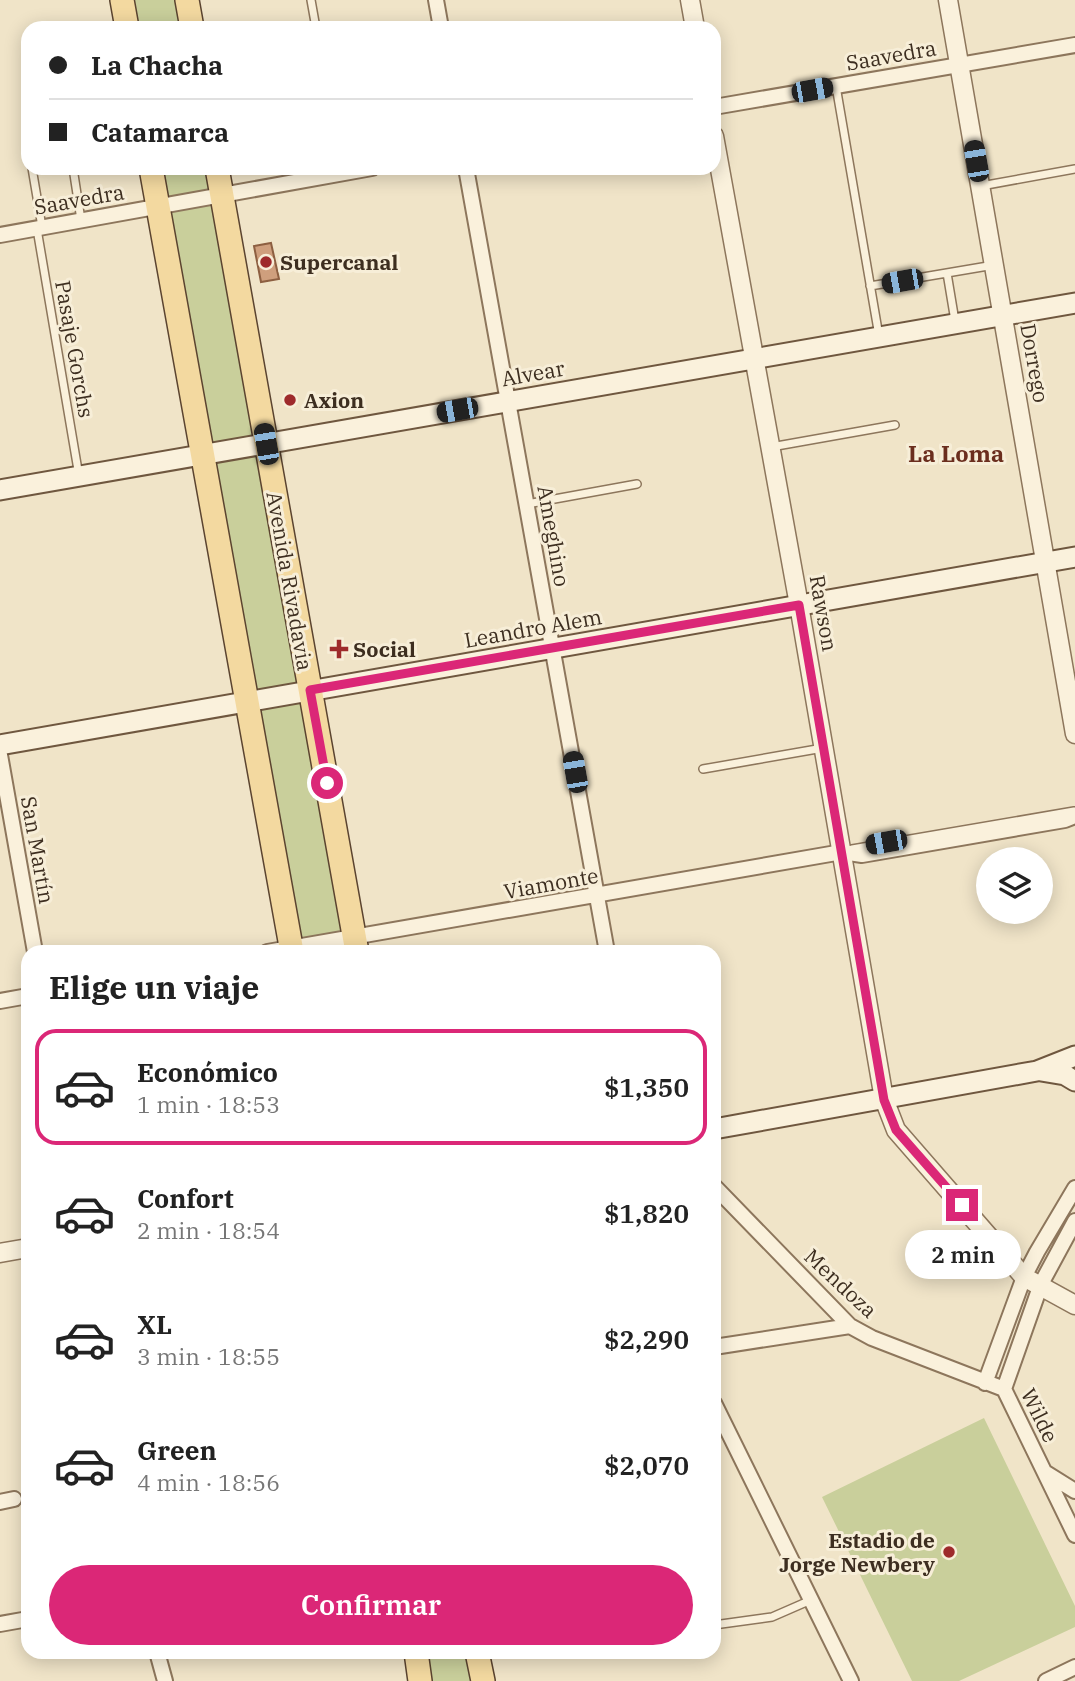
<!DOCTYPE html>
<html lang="es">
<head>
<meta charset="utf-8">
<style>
  body { margin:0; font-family:"IBM Plex Serif",serif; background:#f6f6f6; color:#222; height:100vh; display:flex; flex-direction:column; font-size:26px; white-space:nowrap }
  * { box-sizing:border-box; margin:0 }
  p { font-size:23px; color:#767676 }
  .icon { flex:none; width:38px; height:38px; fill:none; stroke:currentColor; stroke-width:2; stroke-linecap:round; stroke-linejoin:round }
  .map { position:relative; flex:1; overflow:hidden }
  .side { position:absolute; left:21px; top:945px; width:700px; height:714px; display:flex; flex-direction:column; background:#fff; border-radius:21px; box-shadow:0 4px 18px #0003 }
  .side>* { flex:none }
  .banner { position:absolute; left:21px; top:21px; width:700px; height:154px; border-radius:21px; box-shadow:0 4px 18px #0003; display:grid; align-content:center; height:154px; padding:0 28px; background:#fff }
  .tools { position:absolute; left:976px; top:847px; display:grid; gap:14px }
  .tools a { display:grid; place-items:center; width:77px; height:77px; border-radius:50%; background:#fff; box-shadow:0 4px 18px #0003; font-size:35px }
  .end { position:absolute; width:32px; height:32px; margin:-16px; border:9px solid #db2777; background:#fff; box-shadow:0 0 0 4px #fff }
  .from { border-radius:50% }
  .bubble { position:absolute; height:49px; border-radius:24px; background:#fff; box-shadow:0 4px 18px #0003; font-size:23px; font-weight:600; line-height:49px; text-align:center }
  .car { position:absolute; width:21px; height:42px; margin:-21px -10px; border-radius:9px; box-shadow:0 0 5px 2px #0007; background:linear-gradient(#222 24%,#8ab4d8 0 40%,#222 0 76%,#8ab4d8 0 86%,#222 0) }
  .banner b { display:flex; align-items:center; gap:24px; height:66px; font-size:26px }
  .banner b+b { border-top:2px solid #e0e0e0 }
  .banner i { width:18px; height:18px; background:#222 }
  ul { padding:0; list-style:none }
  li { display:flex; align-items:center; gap:21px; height:116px; margin:0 14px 10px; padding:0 14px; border:4px solid transparent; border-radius:21px }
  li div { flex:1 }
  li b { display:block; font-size:26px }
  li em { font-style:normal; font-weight:600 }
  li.current { border-color:#db2777 }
  li>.icon { width:63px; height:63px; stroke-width:1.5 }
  h2 { padding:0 28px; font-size:32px; line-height:84px }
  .cta { display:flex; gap:14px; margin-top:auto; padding:14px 28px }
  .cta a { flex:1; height:80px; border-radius:42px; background:#db2777; color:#fff; font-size:28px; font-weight:600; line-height:80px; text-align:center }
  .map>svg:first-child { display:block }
</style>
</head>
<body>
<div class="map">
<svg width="1075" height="1681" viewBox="0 0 1075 1681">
  <rect width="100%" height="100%" fill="#f0e4c8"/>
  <!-- green -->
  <path fill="#c9cf9b" d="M122,0H187L192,28H127Z
    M151,168H217L357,952H292Z
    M984,1418L1075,1606V1627L959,1681H912L822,1497Z
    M416,1652H477L483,1681H420Z"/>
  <!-- building -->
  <path fill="#cf9f7d" stroke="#8d5f41" stroke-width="2" d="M271,243L279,279L261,282L254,246Z"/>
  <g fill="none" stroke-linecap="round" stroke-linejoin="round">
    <!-- service casing -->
    <g stroke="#8d765c" stroke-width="10">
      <path id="service" d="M311,0L316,28
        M836,86L879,336
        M32,168L42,227
        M73,168L81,220
        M981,186L1075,169
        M37,229L79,476
        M947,273L955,321
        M870,286L994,265
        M771,447L895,425
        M527,504L637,484
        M703,769L823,748
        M852,849L1074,811
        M714,1625L772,1617L811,1600"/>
    </g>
    <!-- minor casing -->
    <g stroke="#8d765c" stroke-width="18">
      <path id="minor" d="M436,0L441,28
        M714,107L1075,45
        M466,168L607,952
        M0,235L372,168
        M0,755L35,952
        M267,952L842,852L862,855L1065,820L1075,816
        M0,1001L28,996
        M714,1186L850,1326L872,1338L1004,1389
        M714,1347L850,1326
        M985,1383L1024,1277L1037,1252L1075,1188
        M1004,1389L1041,1284L1075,1221
        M1004,1389L1075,1535
        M714,1403L851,1681
        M1046,1473L1075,1491
        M0,1502L14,1499
        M0,1624L28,1619
        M157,1652L165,1681
        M1046,1681L1075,1667"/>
    </g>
    <!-- tertiary casing -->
    <g stroke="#8d765c" stroke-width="21">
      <path id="tertiary" d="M690,0L695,28
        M948,0L1075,734
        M714,136L799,605L884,1099L896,1130L1024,1277L1075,1305
        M0,1253L28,1248"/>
    </g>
    <!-- secondary casing -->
    <g stroke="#6f573f" stroke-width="23">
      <path id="secondary" d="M0,490L1075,303
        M0,745L1075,557
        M1041,1071L1065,1075L1075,1081
        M714,1129L1037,1071L1075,1056"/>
    </g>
    <!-- primary casing -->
    <g stroke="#5b4430" stroke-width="26">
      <path id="primary" d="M122,0L127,28
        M187,0L192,28
        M151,168L292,952
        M217,168L357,952
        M416,1652L420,1681
        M477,1652L483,1681"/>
    </g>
    <!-- service -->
    <use href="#service" stroke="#faf1dc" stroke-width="7"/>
    <!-- minor -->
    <use href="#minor" stroke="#faf1dc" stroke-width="14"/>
    <!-- tertiary -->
    <use href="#tertiary" stroke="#faf1dc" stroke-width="18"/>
    <!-- secondary -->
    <use href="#secondary" stroke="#faf1dc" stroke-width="19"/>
    <!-- primary -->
    <use href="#primary" stroke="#f3d9a0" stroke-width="23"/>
  </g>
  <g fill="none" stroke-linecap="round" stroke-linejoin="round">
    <!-- route -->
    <path stroke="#db2777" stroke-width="9" d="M327,783L310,690L799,605L884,1100L896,1130L962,1205"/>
  </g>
  <!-- markers -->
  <g fill="#9e2a2b" stroke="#f7eed8" stroke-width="2.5">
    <circle cx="266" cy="262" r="7"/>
    <circle cx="290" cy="400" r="7"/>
    <path d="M335.5 638.5h7v7h7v7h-7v7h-7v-7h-7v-7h7z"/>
    <circle cx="949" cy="1552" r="7"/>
  </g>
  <g text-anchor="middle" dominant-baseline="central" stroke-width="6" stroke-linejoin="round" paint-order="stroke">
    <!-- street labels -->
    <g font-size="21" fill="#3d2e20" stroke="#f7eed8">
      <text transform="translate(891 55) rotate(-10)">Saavedra</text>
      <text transform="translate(79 199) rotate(-10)">Saavedra</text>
      <text transform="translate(75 349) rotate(80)">Pasaje Gorchs</text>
      <text transform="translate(1035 363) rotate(80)">Dorrego</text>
      <text transform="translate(533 373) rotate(-10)">Alvear</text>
      <text transform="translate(554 536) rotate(80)">Ameghino</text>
      <text transform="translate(290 581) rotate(80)">Avenida Rivadavia</text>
      <text transform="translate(824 613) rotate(80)">Rawson</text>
      <text transform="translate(533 628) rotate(-10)">Leandro Alem</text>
      <text transform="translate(38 850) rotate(80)">San Martín</text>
      <text transform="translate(551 883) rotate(-10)">Viamonte</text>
      <text transform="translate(841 1283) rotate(43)">Mendoza</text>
      <text transform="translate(1040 1415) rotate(64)">Wilde</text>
    </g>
    <!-- poi labels -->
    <g font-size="21" font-weight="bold" fill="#3d2e20" stroke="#f7eed8" text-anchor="start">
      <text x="280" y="262">Supercanal</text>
      <text x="304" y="400">Axion</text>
      <text x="353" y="649">Social</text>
      <text x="935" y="1540" text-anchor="end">Estadio de<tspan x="935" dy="24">Jorge Newbery</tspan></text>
    </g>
    <!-- neighbourhood labels -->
    <g font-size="23" font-weight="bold" fill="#6b2e1e" stroke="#f7eed8">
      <text x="956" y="453">La Loma</text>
    </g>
  </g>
</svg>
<div class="tools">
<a><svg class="icon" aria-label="layers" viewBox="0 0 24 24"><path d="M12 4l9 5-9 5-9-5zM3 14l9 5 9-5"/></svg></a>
</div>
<i class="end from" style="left:327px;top:783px"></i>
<i class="end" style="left:962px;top:1205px"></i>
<div class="bubble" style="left:905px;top:1230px;width:116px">2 min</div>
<i class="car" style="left:812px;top:90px;rotate:80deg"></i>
<i class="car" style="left:976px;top:161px;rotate:350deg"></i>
<i class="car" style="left:902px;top:281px;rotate:260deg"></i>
<i class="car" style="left:457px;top:410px;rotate:260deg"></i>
<i class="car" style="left:266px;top:444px;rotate:350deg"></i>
<i class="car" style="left:575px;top:772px;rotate:350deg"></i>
<i class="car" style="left:886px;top:842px;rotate:260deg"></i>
<div class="banner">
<b><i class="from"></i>La Chacha</b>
<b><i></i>Catamarca</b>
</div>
<section class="side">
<h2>Elige un viaje</h2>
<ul>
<li class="current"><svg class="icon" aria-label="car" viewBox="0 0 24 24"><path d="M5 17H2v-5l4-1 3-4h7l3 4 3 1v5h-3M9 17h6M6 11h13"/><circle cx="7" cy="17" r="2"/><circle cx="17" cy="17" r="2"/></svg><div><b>Económico</b><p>1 min · 18:53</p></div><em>$1,350</em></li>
<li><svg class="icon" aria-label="car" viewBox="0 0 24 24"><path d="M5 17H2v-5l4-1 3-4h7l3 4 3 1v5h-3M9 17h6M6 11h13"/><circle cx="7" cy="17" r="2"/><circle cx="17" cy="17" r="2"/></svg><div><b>Confort</b><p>2 min · 18:54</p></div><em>$1,820</em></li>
<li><svg class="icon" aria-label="car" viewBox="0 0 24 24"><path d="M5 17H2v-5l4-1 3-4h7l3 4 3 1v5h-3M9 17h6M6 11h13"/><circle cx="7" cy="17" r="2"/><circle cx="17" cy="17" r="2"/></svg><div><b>XL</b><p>3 min · 18:55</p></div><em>$2,290</em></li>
<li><svg class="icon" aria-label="car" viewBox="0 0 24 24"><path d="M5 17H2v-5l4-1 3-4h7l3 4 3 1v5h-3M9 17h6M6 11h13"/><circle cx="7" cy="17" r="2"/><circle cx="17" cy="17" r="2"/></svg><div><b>Green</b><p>4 min · 18:56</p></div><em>$2,070</em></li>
</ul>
<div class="cta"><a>Confirmar</a></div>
</section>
</div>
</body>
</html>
